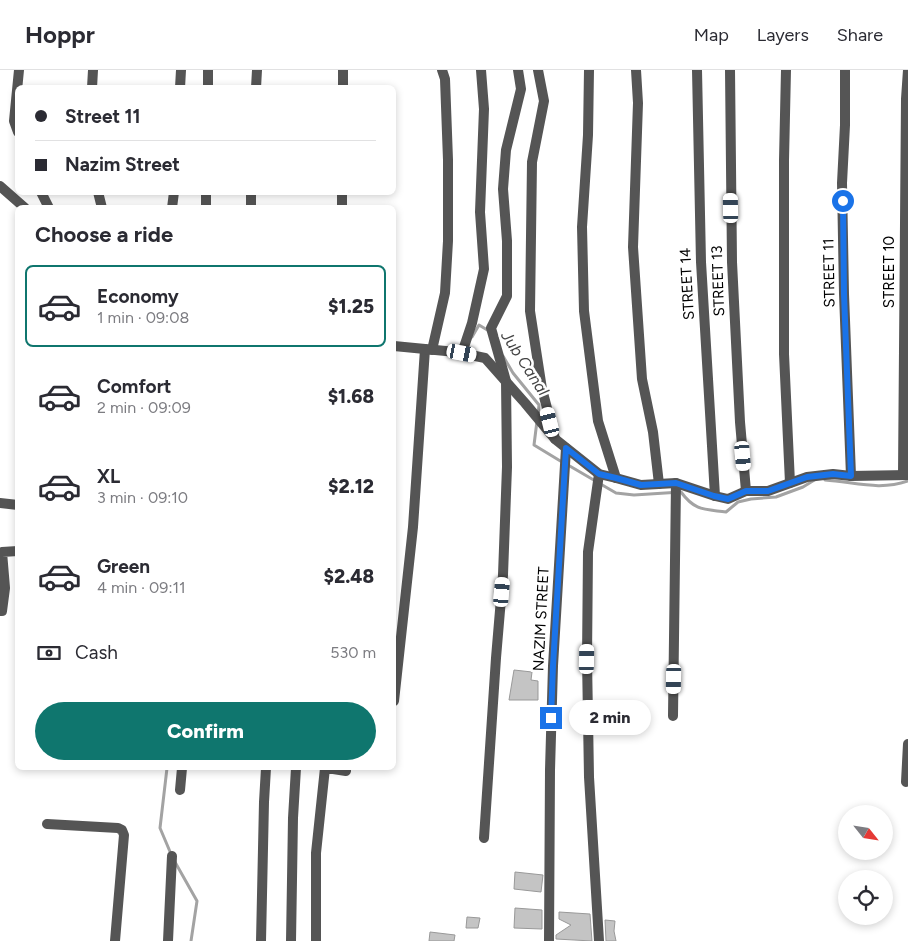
<!DOCTYPE html>
<html lang="en">
<head>
<meta charset="utf-8">
<style>
  body { margin:0; font-family:Figtree,sans-serif; background:#f2f2f3; color:#2b2b33; height:100vh; display:flex; flex-direction:column; font-size:19px; white-space:nowrap }
  * { box-sizing:border-box; margin:0 }
  p { font-size:16px; color:#7c7c81 }
  .icon { flex:none; width:28px; height:28px; fill:none; stroke:currentColor; stroke-width:2; stroke-linecap:round; stroke-linejoin:round }
  .map { position:relative; flex:1; overflow:hidden }
  .side { position:absolute; left:15px; top:135px; width:381px; height:565px; display:flex; flex-direction:column; background:#fff; border-radius:8px; box-shadow:0 2px 8px #0003 }
  .side>* { flex:none }
  .banner { position:absolute; left:15px; top:15px; width:381px; height:110px; border-radius:8px; box-shadow:0 2px 8px #0003; display:grid; align-content:center; height:110px; padding:0 20px; background:#fff }
  .needle { width:32px; rotate:120deg }
  .buttons { position:absolute; left:838px; top:735px; display:grid; gap:10px }
  .buttons a { display:grid; place-items:center; width:55px; height:55px; border-radius:50%; background:#fff; box-shadow:0 2px 8px #0003; font-size:25px }
  .end { position:absolute; width:22px; height:22px; margin:-11px; border:6px solid #1a73e8; background:#fff; box-shadow:0 0 0 2px #fff }
  .from { border-radius:50% }
  .bubble { position:absolute; height:35px; border-radius:18px; background:#fff; box-shadow:0 2px 8px #0003; font-size:16px; font-weight:800; line-height:35px; text-align:center }
  .car { position:absolute; width:15px; height:30px; margin:-15px -8px; border-radius:6px; box-shadow:0 0 4px 1px #0007; background:linear-gradient(#fff 24%,#345 0 40%,#fff 0 76%,#345 0 86%,#fff 0) }
  .banner b { display:flex; align-items:center; gap:18px; height:48px; font-size:19px }
  .banner b+b { border-top:1px solid #e1e1e2 }
  .banner i { width:12px; height:12px; background:#2b2b33 }
  ul { padding:0; list-style:none }
  li { display:flex; align-items:center; gap:15px; height:82px; margin:0 10px 8px; padding:0 10px; border:2px solid transparent; border-radius:8px }
  li div { flex:1 }
  li b { display:block; font-size:19px }
  li em { font-style:normal; font-weight:800 }
  li.active { border-color:#0f766e }
  li>.icon { width:45px; height:45px; stroke-width:1.5 }
  h2 { padding:0 20px; font-size:22px; line-height:60px }
  .pay { display:flex; align-items:center; gap:12px; height:55px; padding:0 20px; font-size:19px }
  .pay p { margin-inline-start:auto }
  .action { display:flex; gap:10px; margin-top:auto; padding:10px 20px }
  .action a { flex:1; height:58px; border-radius:30px; background:#0f766e; color:#fff; font-size:20px; font-weight:800; line-height:58px; text-align:center }
  header { display:flex; align-items:center; gap:30px; box-sizing:border-box; height:70px; padding:0 25px; background:#fff; border-bottom:1px solid #e1e1e2 }
  header strong { font-size:24px }
  nav { display:flex; gap:28px; margin-inline-start:auto; font-size:18px }
  .map>svg:first-child { display:block }
</style>
</head>
<body>
<header>
<strong>Hoppr</strong>
<nav><a>Map</a><a>Layers</a><a>Share</a></nav>
</header>
<div class="map">
<svg width="908" height="871" viewBox="0 0 908 871">
  <rect width="100%" height="100%" fill="#fff"/>
  <g fill="none" stroke-linecap="round" stroke-linejoin="round">
    <!-- stream -->
    <path stroke="#a3a3a3" stroke-width="3" d="M472,267L479,255L489,261
      M503,286L513,303L539,335L538,345
      M537,351L534,375L562,392
      M568,395L616,423L634,425L681,422C695,441 704,439 726,442L738,432L751,429L776,427L803,417L816,409
      M825,410C855,412 879,421 908,411
      M167,698L160,758L171,784
      M175,792L197,831L191,871"/>
  </g>
  <!-- building -->
  <path fill="#c4c4c4" stroke="#999" d="M514,600L532,602L531,610L538,611V630H509Z
    M515,802L543,805L541,822L514,819Z
    M515,838L542,840V859L514,858Z
    M559,842L590,844L592,871L556,869V865L571,855L559,849Z
    M467,847L480,848L478,858H466Z
    M605,850L615,851L614,861L616,871H606Z
    M430,862L455,865L454,871H429Z"/>
  <g fill="none" stroke-linecap="round" stroke-linejoin="round">
    <!-- minor -->
    <path stroke="#555" stroke-width="10" d="M538,0L544,31L532,92L530,241L542,319L555,369
      M589,0L588,65L582,157L584,241L598,351L616,408
      M636,0L638,33L633,177L642,309L653,362L659,414
      M697,0L701,192L715,426
      M730,0L732,192L740,352L746,421
      M786,0L784,90V284L790,413
      M845,0V55L842,113L844,224L851,406
      M92,18L93,0
      M180,18L181,0
      M208,18V0
      M256,18L257,0
      M343,18V0
      M18,62L14,51L19,0
      M41,122L49,138
      M98,122L102,138
      M342,122V138
      M172,138L174,122
      M206,138V122
      M251,138V122
      M432,280L445,223L448,171V90L445,9L442,0
      M462,283L472,253L484,199L480,142L484,39L481,0
      M599,404L588,482L587,589L589,707L599,871
      M903,405L906,29L908,0
      M0,433L18,435
      M0,541H2L5,518L2,482L18,481
      M394,631L413,457L425,279
      M673,646L676,413
      M327,698L346,701V698
      M906,712L908,674
      M180,720L182,698
      M47,754L118,758L122,760L124,765L115,871
      M484,768L496,588L503,505L507,397L506,311L491,258L507,226V171L503,119L506,80L521,19L518,0
      M168,871L172,786
      M261,871L264,732L266,698
      M291,871L293,748L296,698
      M316,871V783L325,698
      M549,871L550,700L553,596L566,378"/>
    <!-- tertiary -->
    <path stroke="#555" stroke-width="10" d="M0,116L25,138
      M394,276L456,282L485,288L525,333L555,369L599,404L616,408L641,415L676,413L715,426L728,429L746,421H768L807,407L833,404L851,406L908,405"/>
  </g>
  <g fill="none" stroke-linecap="round" stroke-linejoin="round">
    <!-- route -->
    <path stroke="#1a73e8" stroke-width="6" d="M551,648L553,596L566,378L599,404L616,408L641,415L676,413L714,426L728,429L746,421H768L807,407L833,404L851,406L844,224L843,131"/>
  </g>
  <g text-anchor="middle" dominant-baseline="central" stroke-width="5" stroke-linejoin="round" paint-order="stroke">
    <!-- street labels -->
    <g font-size="15" fill="#000" stroke="#fff">
      <text transform="translate(889 202) rotate(-90)">STREET 10</text>
      <text transform="translate(829 203) rotate(-91)">STREET 11</text>
      <text transform="translate(718 211) rotate(-92)">STREET 13</text>
      <text transform="translate(687 214) rotate(-93)">STREET 14</text>
      <text transform="translate(541 549) rotate(-87)">NAZIM STREET</text>
    </g>
    <!-- water labels -->
    <g font-size="16" font-style="italic" fill="#444" stroke="#fff">
      <text transform="translate(525 293) rotate(57)">Jub Canal</text>
    </g>
  </g>
</svg>
<div class="buttons">
<a><svg class="needle" viewBox="-14 -14 28 28"><path d="M0-13l5 13h-10z" fill="#e53935"/><path d="M0 13l5-13h-10z" fill="#7c7c81"/></svg></a>
<a><svg class="icon" aria-label="locate" viewBox="0 0 24 24"><circle cx="12" cy="12" r="6"/><path d="M12 2v4M12 18v4M2 12h4M18 12h4"/></svg></a>
</div>
<i class="end from" style="left:843px;top:131px"></i>
<i class="end" style="left:551px;top:648px"></i>
<div class="bubble" style="left:569px;top:630px;width:82px">2 min</div>
<i class="car" style="left:731px;top:138px;rotate:359deg"></i>
<i class="car" style="left:462px;top:283px;rotate:101deg"></i>
<i class="car" style="left:550px;top:352px;rotate:346deg"></i>
<i class="car" style="left:743px;top:386px;rotate:175deg"></i>
<i class="car" style="left:502px;top:522px;rotate:5deg"></i>
<i class="car" style="left:587px;top:589px;rotate:1deg"></i>
<i class="car" style="left:674px;top:609px;rotate:181deg"></i>
<div class="banner">
<b><i class="from"></i>Street 11</b>
<b><i></i>Nazim Street</b>
</div>
<section class="side">
<h2>Choose a ride</h2>
<ul>
<li class="active"><svg class="icon" aria-label="car" viewBox="0 0 24 24"><path d="M5 17H2v-5l4-1 3-4h7l3 4 3 1v5h-3M9 17h6M6 11h13"/><circle cx="7" cy="17" r="2"/><circle cx="17" cy="17" r="2"/></svg><div><b>Economy</b><p>1 min · 09:08</p></div><em>$1.25</em></li>
<li><svg class="icon" aria-label="car" viewBox="0 0 24 24"><path d="M5 17H2v-5l4-1 3-4h7l3 4 3 1v5h-3M9 17h6M6 11h13"/><circle cx="7" cy="17" r="2"/><circle cx="17" cy="17" r="2"/></svg><div><b>Comfort</b><p>2 min · 09:09</p></div><em>$1.68</em></li>
<li><svg class="icon" aria-label="car" viewBox="0 0 24 24"><path d="M5 17H2v-5l4-1 3-4h7l3 4 3 1v5h-3M9 17h6M6 11h13"/><circle cx="7" cy="17" r="2"/><circle cx="17" cy="17" r="2"/></svg><div><b>XL</b><p>3 min · 09:10</p></div><em>$2.12</em></li>
<li><svg class="icon" aria-label="car" viewBox="0 0 24 24"><path d="M5 17H2v-5l4-1 3-4h7l3 4 3 1v5h-3M9 17h6M6 11h13"/><circle cx="7" cy="17" r="2"/><circle cx="17" cy="17" r="2"/></svg><div><b>Green</b><p>4 min · 09:11</p></div><em>$2.48</em></li>
</ul>
<div class="pay"><svg class="icon" aria-label="cash" viewBox="0 0 24 24"><path d="M3 7h18v10H3z"/><circle cx="12" cy="12" r="2"/></svg>Cash<p>530 m</p></div>
<div class="action"><a>Confirm</a></div>
</section>
</div>
</body>
</html>
